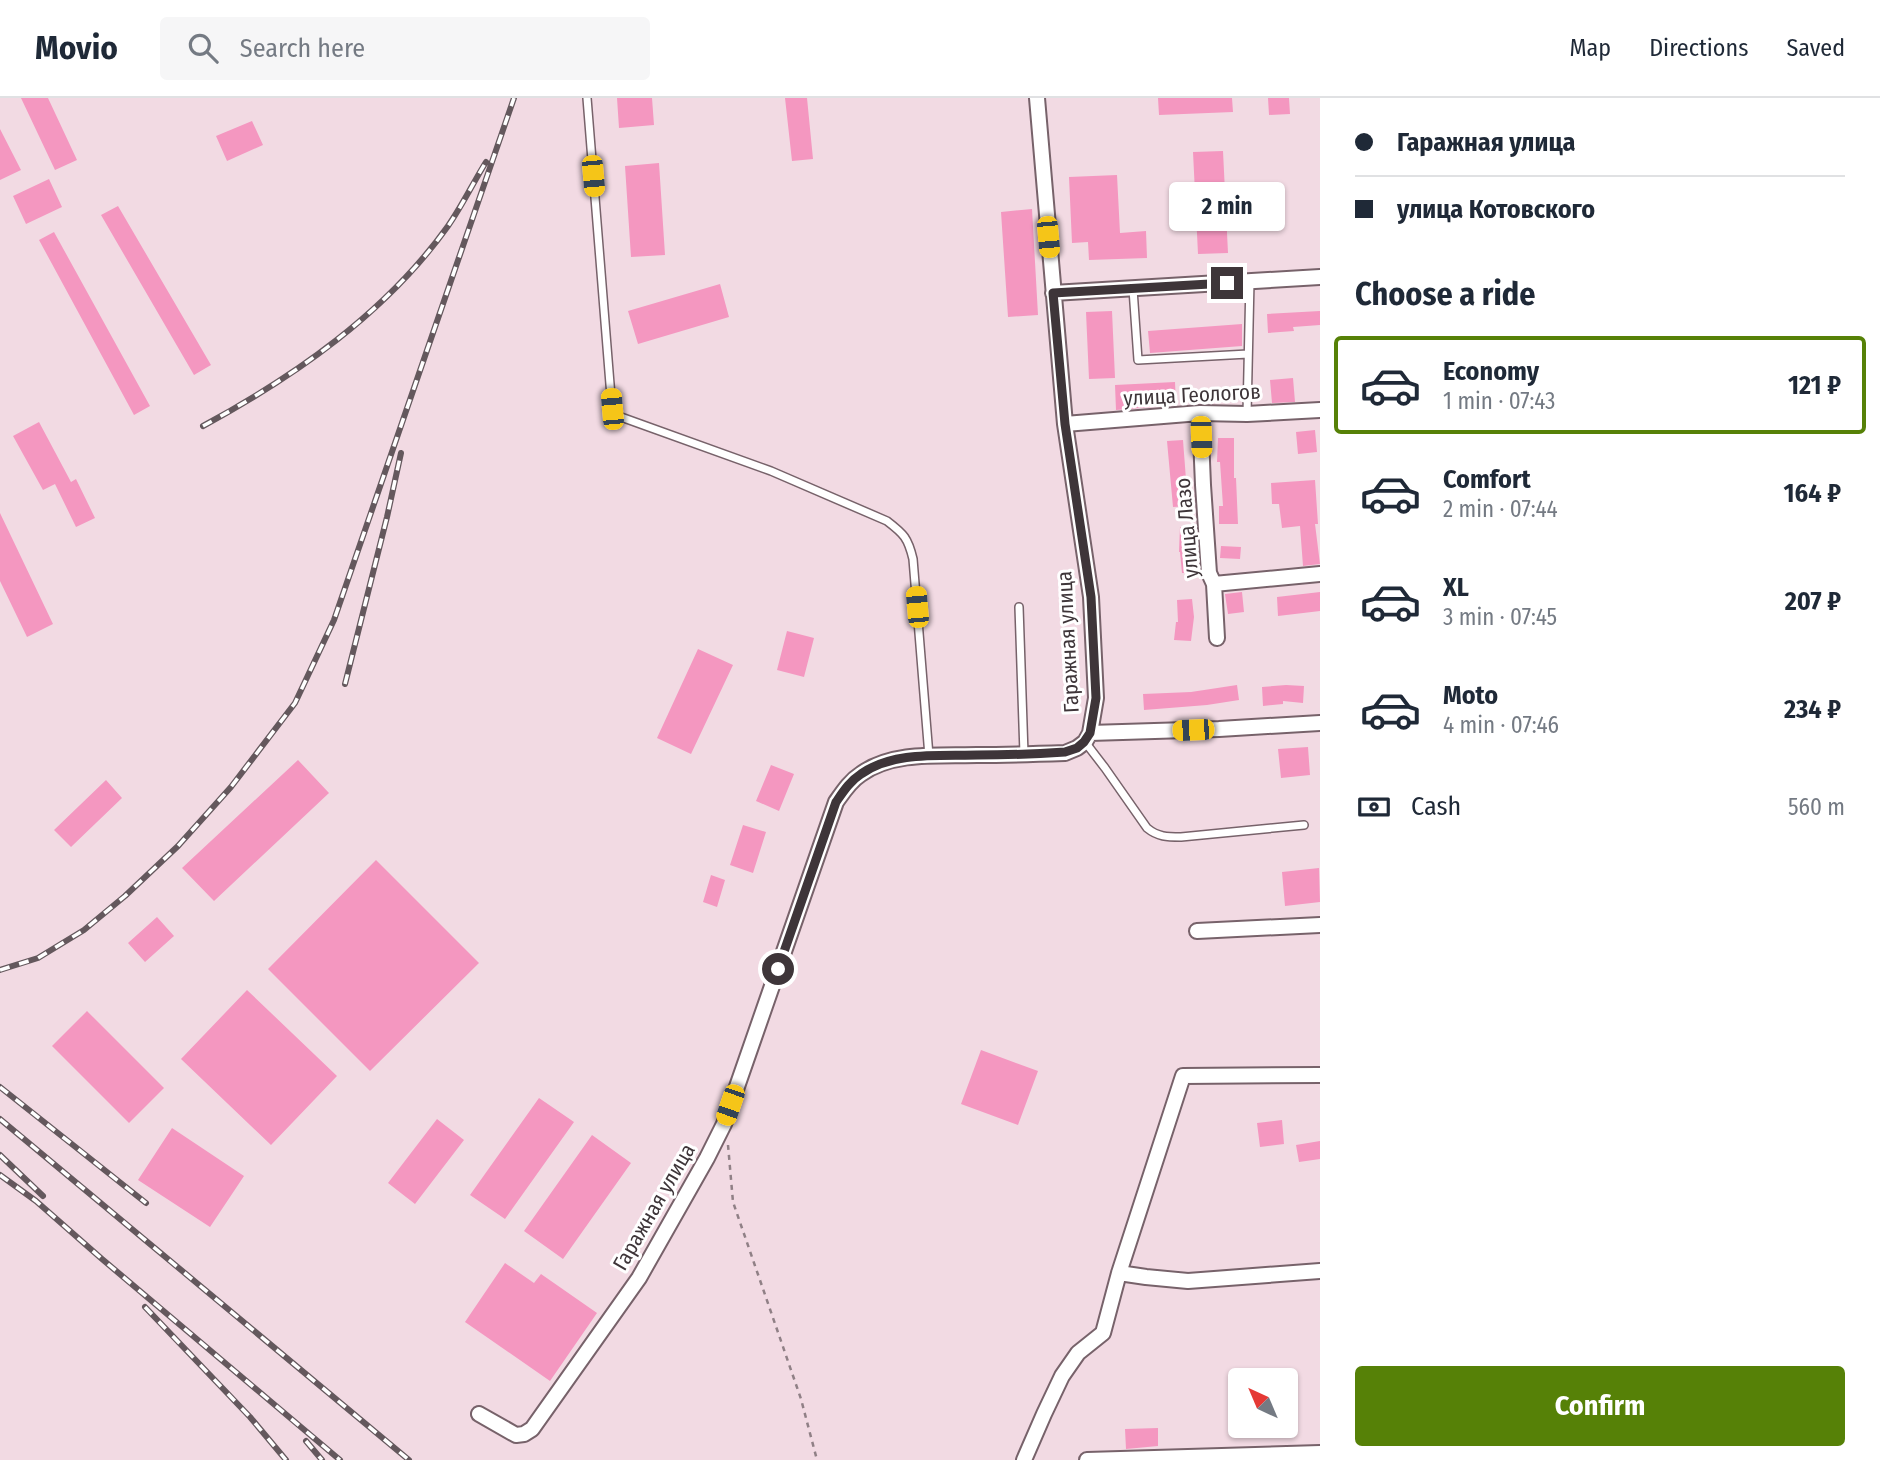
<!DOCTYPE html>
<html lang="en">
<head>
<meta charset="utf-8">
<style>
  body { margin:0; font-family:"Fira Sans Condensed",sans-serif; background:#f6f6f7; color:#1f2937; height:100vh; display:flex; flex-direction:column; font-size:26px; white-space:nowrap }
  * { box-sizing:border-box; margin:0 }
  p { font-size:23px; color:#747a83 }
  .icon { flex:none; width:38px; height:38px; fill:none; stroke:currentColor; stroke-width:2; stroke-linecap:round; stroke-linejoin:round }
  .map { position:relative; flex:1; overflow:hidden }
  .side { display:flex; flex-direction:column; background:#fff; width:560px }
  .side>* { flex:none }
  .guide { display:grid; align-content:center; height:154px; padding:0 35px; background:#fff }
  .needle { width:46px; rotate:316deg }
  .tools { position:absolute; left:1228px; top:1270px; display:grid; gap:14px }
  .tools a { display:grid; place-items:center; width:70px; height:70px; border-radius:7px; background:#fff; box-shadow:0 2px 5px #0004; font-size:35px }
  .end { position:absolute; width:32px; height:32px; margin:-16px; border:9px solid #3e3539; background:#fff; box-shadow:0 0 0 4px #fff }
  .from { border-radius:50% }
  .bubble { position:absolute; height:49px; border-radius:7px; background:#fff; box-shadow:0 2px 5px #0004; font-size:23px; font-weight:700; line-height:49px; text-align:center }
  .car { position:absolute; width:21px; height:42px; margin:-21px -10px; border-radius:9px; box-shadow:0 0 5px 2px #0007; background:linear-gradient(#f5c518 24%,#345 0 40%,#f5c518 0 76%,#345 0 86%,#f5c518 0) }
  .guide b { display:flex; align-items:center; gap:24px; height:66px; font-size:26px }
  .guide b+b { border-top:2px solid #e0e1e3 }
  .guide i { width:18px; height:18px; background:#1f2937 }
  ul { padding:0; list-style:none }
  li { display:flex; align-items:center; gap:21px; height:98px; margin:0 14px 10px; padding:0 21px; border:4px solid transparent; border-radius:7px }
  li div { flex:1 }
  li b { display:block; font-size:26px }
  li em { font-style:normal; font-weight:700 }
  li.current { border-color:#568107 }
  li>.icon { width:63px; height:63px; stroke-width:1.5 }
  h2 { padding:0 35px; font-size:32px; line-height:84px }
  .pay { display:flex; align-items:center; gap:18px; height:77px; padding:0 35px; font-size:26px }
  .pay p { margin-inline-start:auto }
  .cta { display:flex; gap:14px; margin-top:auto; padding:14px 35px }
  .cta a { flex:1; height:80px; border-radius:7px; background:#568107; color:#fff; font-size:28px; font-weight:700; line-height:80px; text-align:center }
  header { display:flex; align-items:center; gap:42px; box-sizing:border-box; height:98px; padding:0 35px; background:#fff; border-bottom:2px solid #e0e1e3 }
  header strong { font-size:33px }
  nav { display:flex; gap:38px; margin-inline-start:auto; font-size:24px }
  .search { width:490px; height:63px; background:#f6f6f7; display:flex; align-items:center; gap:18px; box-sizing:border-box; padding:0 24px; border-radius:7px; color:#747a83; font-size:26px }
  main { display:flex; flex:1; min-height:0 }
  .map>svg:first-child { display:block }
</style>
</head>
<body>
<header>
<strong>Movio</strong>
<div class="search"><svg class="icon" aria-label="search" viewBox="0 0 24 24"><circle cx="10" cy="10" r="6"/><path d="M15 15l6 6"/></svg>Search here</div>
<nav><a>Map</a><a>Directions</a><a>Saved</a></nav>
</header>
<main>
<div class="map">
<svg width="1320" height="1362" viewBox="0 0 1320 1362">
  <rect width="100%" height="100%" fill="#f2dae3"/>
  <!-- building -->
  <path fill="#f497c0" d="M21,0H48L77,62L55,72Z
    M617,0H652L654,27L619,30Z
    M785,0H807L813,61L792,63Z
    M1158,0H1232L1233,14L1159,17Z
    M1268,0H1289L1290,16L1269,17Z
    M252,23L263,47L227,63L216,38Z
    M0,31L21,72L0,82Z
    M1223,53L1228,155L1198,156L1193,54Z
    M659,65L665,157L631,159L625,68Z
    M1117,77L1120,135L1146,133L1147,160L1089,162L1088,144L1072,145L1069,79Z
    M49,81L62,109L26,126L13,98Z
    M118,108L211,267L194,277L101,117Z
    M1032,111L1038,217L1008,219L1001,114Z
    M54,134L150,308L134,317L39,142Z
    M720,186L729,219L638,246L628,213Z
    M1112,213L1115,280L1089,281L1086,214Z
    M1320,213V227L1293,229L1294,233L1268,235L1267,216Z
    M1242,226V248L1150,255L1148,233Z
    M1293,280L1295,304L1272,305L1270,282Z
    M1175,284L1176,307L1116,312L1115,287Z
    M39,324L71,384L76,381L95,420L76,429L55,386L43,392L13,338Z
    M1315,332L1317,354L1298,356L1296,334Z
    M1218,340H1234V380H1236L1238,426H1219V408H1223L1220,364H1217Z
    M1183,342L1188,408L1173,409L1167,343Z
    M1315,382L1318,426H1315L1320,466L1303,468L1300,428L1282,430L1279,406H1272L1271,385Z
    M0,415L53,526L27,539L0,483Z
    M1180,429L1195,430V474L1182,475L1180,454H1179Z
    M1221,448L1241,449L1240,461L1220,460Z
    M1242,494L1244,514L1228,516L1225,496Z
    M1320,494V513L1278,518L1277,499Z
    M1192,501L1194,519L1191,543L1174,542L1176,524H1178L1177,502Z
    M787,533L814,540L804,579L777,572Z
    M698,551L733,567L691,656L657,640Z
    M1237,587L1239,602L1207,607L1144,612L1143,596L1191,594Z
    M1286,587L1304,588L1303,605L1283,603V606L1263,608L1262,589Z
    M1308,649L1310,677L1281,680L1278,651Z
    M298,662L329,695L214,803L182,770Z
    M771,667L794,676L779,713L756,703Z
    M106,682L122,700L71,749L54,732Z
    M743,727L766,734L753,775L730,767Z
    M376,762L479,865L370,973L268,871Z
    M1319,770L1320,804L1285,808L1282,774Z
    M711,777L725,782L717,809L703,804Z
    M157,819L174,838L145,864L128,845Z
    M247,892L337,978L271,1047L181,961Z
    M87,913L164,990L129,1025L52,948Z
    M981,952L1038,973L1018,1027L961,1006Z
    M539,1000L574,1024L505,1121L470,1097Z
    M437,1021L464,1042L415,1106L388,1085Z
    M1282,1022L1284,1046L1260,1049L1257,1025Z
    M172,1030L244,1078L210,1129L138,1082Z
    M592,1037L631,1065L563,1161L524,1133Z
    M1320,1043V1061L1299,1064L1296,1047Z
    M505,1165L534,1185L541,1176L597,1215L550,1283L465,1224Z
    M1158,1330V1348L1126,1351L1125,1331Z"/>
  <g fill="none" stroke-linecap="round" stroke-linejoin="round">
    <!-- lane casing -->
    <g stroke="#77626a" stroke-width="10">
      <path id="lane" d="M587,0L612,311L621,319L771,373L887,423C904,436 908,440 913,461L929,658
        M1133,191L1138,262L1248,256
        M1247,316L1250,183
        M1019,509L1024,656
        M1085,644L1105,670L1147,730C1158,739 1167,739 1181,739L1304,727"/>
    </g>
    <!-- street casing -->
    <g stroke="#77626a" stroke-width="18">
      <path id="street" d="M1053,195L1320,179
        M1200,315L1203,387L1209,475L1214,486L1217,540
        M1065,326L1200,315L1247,316L1320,312
        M1214,486L1320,476
        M1090,635L1219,631L1320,625
        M1197,833L1320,827
        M1119,1175L1146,1179L1188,1183L1320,1173
        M479,1316L516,1337L524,1336L532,1331L639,1180L707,1060L724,1026L836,704C843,694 850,683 861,676C893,653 940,658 977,657C1007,657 1036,656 1065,655L1077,650L1085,644L1090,635L1096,600L1091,499L1065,326L1037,0
        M1024,1362L1044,1316L1062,1278L1078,1255L1103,1235L1119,1175L1183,978L1320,977
        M1087,1362L1320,1355"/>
    </g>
    <!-- path -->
    <path stroke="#908086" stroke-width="2.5" stroke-dasharray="5 5" stroke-linecap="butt" d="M728,1047L733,1104L801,1301L817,1362"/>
    <!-- lane -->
    <use href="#lane" stroke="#fff" stroke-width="7"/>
    <!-- street -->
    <use href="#street" stroke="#fff" stroke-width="14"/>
    <!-- rail casing -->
    <g stroke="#64585d" stroke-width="6">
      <path id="rail" d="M203,328C295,278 386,215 448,128C462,108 473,85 486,64
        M345,586L387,419L401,355
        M0,872L38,860L84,832L125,798L178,748L231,689L295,605L334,522L514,0
        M0,989L146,1105
        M0,1021L409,1362
        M0,1057L43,1098
        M0,1077L36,1103L102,1161L340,1362
        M145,1209L250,1319L286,1362
        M306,1343L322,1362"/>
    </g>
    <!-- rail -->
    <use href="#rail" stroke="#fff" stroke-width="3.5" stroke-dasharray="10" stroke-linecap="butt"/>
  </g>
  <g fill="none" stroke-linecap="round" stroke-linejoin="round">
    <!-- route -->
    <path stroke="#3e3539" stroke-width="9" d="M778,871L836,704C843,694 850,683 861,676C893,653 940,658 977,657C1006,657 1035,656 1065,654L1077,650L1084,644L1090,635L1096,600L1091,499L1065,326L1053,195L1227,185"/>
  </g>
  <g text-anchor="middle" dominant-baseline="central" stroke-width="6" stroke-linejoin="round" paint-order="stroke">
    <!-- street labels -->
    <g font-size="21" fill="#3e3539" stroke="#fff">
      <text transform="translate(1192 297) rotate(-3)">улица Геологов</text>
      <text transform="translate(1187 430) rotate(-95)">улица Лазо</text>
      <text transform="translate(1068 544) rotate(-93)">Гаражная улица</text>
      <text transform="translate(654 1109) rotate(-60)">Гаражная улица</text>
    </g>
  </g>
</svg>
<div class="tools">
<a><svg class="needle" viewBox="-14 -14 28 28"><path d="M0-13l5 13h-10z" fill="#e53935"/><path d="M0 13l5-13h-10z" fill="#747a83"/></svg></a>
</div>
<i class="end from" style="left:778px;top:871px"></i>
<i class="end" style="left:1227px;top:185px"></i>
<div class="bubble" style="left:1169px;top:84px;width:116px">2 min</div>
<i class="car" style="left:593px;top:78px;rotate:175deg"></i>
<i class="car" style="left:1048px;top:139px;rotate:175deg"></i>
<i class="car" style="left:612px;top:311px;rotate:355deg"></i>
<i class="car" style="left:1201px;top:339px;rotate:178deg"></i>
<i class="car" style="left:917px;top:509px;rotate:355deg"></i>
<i class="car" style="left:1193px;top:632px;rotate:268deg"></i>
<i class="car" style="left:730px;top:1007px;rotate:199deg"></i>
</div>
<section class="side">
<div class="guide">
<b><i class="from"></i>Гаражная улица</b>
<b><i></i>улица Котовского</b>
</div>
<h2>Choose a ride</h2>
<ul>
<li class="current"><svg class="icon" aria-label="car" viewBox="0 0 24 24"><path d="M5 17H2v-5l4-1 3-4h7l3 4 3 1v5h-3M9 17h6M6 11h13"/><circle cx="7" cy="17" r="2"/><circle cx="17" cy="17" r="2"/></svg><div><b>Economy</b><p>1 min · 07:43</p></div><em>121 ₽</em></li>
<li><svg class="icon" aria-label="car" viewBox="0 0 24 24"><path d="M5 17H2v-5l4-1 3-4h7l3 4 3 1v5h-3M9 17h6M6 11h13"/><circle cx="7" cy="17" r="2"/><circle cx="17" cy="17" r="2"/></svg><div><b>Comfort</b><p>2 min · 07:44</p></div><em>164 ₽</em></li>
<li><svg class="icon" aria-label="car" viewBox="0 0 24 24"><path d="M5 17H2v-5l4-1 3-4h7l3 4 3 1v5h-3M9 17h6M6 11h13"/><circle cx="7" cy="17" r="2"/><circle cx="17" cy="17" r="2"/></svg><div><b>XL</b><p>3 min · 07:45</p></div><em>207 ₽</em></li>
<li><svg class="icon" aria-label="car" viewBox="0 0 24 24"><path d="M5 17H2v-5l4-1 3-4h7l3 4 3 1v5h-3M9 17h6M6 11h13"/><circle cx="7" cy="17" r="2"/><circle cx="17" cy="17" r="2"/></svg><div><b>Moto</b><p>4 min · 07:46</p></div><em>234 ₽</em></li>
</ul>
<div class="pay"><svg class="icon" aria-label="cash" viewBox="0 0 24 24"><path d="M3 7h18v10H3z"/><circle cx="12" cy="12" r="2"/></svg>Cash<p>560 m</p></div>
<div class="cta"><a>Confirm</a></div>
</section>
</main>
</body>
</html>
